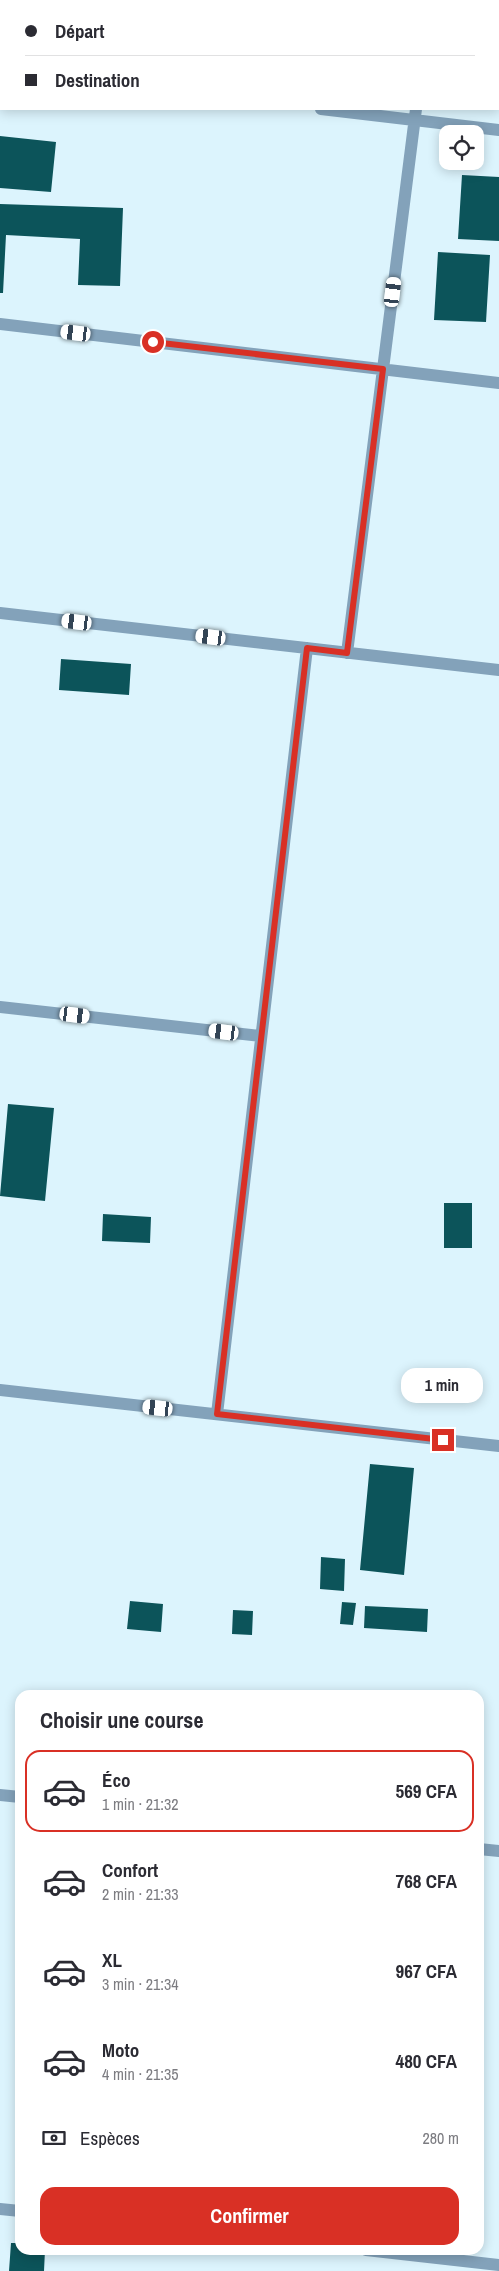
<!DOCTYPE html>
<html lang="fr">
<head>
<meta charset="utf-8">
<style>
  body { margin:0; font-family:"Archivo Narrow",sans-serif; background:#f7f7f7; color:#2b2b33; height:100vh; display:flex; flex-direction:column; font-size:19px; white-space:nowrap }
  * { box-sizing:border-box; margin:0 }
  p { font-size:16px; color:#7c7c81 }
  .icon { flex:none; width:28px; height:28px; fill:none; stroke:currentColor; stroke-width:2; stroke-linecap:round; stroke-linejoin:round }
  .map { position:relative; flex:1; overflow:hidden }
  .side { position:absolute; left:15px; top:1690px; width:469px; height:565px; display:flex; flex-direction:column; background:#fff; border-radius:15px; box-shadow:0 2px 12px #0003 }
  .side>* { flex:none }
  .guide { position:absolute; left:0px; top:0px; width:500px; height:110px; box-shadow:0 2px 12px #0003; display:grid; align-content:center; height:110px; padding:0 25px; background:#fff }
  .fabs { position:absolute; left:439px; top:125px; display:grid; gap:10px }
  .fabs a { display:grid; place-items:center; width:45px; height:45px; border-radius:10px; background:#fff; box-shadow:0 2px 12px #0003; font-size:25px }
  .end { position:absolute; width:22px; height:22px; margin:-11px; border:6px solid #d93025; background:#fff; box-shadow:0 0 0 2px #fff }
  .from { border-radius:50% }
  .bubble { position:absolute; height:35px; border-radius:15px; background:#fff; box-shadow:0 2px 12px #0003; font-size:16px; font-weight:700; line-height:35px; text-align:center }
  .car { position:absolute; width:15px; height:30px; margin:-15px -8px; border-radius:6px; box-shadow:0 0 4px 1px #0007; background:linear-gradient(#fff 24%,#345 0 40%,#fff 0 76%,#345 0 86%,#fff 0) }
  .guide b { display:flex; align-items:center; gap:18px; height:48px; font-size:19px }
  .guide b+b { border-top:1px solid #e1e1e2 }
  .guide i { width:12px; height:12px; background:#2b2b33 }
  ul { padding:0; list-style:none }
  li { display:flex; align-items:center; gap:15px; height:82px; margin:0 10px 8px; padding:0 15px; border:2px solid transparent; border-radius:15px }
  li div { flex:1 }
  li b { display:block; font-size:19px }
  li em { font-style:normal; font-weight:700 }
  li.selected { border-color:#d93025 }
  li>.icon { width:45px; height:45px; stroke-width:1.5 }
  h2 { padding:0 25px; font-size:22px; line-height:60px }
  .pay { display:flex; align-items:center; gap:12px; height:55px; padding:0 25px; font-size:19px }
  .pay p { margin-inline-start:auto }
  .button { display:flex; gap:10px; margin-top:auto; padding:10px 25px }
  .button a { flex:1; height:58px; border-radius:15px; background:#d93025; color:#fff; font-size:20px; font-weight:700; line-height:58px; text-align:center }
  .map>svg:first-child { display:block }
</style>
</head>
<body>
<div class="map">
<svg width="499" height="2271" viewBox="0 0 499 2271">
  <rect width="100%" height="100%" fill="#dcf4fd"/>
  <!-- building -->
  <path fill="#0c545a" d="M0,136L56,142L51,192L0,188Z
    M462,175L499,177V241L458,239Z
    M0,204L123,208L120,286L78,285L80,239L6,235L3,293H0Z
    M438,252L490,255L486,322L434,320Z
    M61,659L131,664L129,695L59,690Z
    M8,1104L54,1108L45,1201L0,1196Z
    M444,1203H472V1248H444Z
    M103,1214L151,1217L150,1243L102,1241Z
    M370,1464L414,1468L404,1575L360,1570Z
    M321,1557L345,1559L344,1591L320,1589Z
    M130,1601L163,1604L161,1632L127,1629Z
    M342,1602L356,1603L353,1625L340,1624Z
    M365,1606L428,1609L427,1632L364,1628Z
    M233,1610L253,1611L252,1635L232,1634Z
    M11,2243H20V2250H45L44,2271H9Z"/>
  <g fill="none" stroke-linecap="round" stroke-linejoin="round">
    <!-- minor -->
    <path stroke="#83a2ba" stroke-width="12" d="M430,1V0
      M0,71H1
      M321,109L499,130
      M0,324L499,383
      M0,613L499,670
      M347,653L416,109
      M0,1007L261,1036
      M0,1390L499,1446
      M217,1414L307,648
      M0,1795L20,1797
      M479,1849L499,1851
      M0,2209L20,2211
      M366,2250L499,2265"/>
  </g>
  <g fill="none" stroke-linecap="round" stroke-linejoin="round">
    <!-- route -->
    <path stroke="#d93025" stroke-width="6" d="M153,342L383,369L347,653L307,648L217,1414L443,1440"/>
  </g>
</svg>
<div class="fabs">
<a><svg class="icon" aria-label="locate" viewBox="0 0 24 24"><circle cx="12" cy="12" r="6"/><path d="M12 2v4M12 18v4M2 12h4M18 12h4"/></svg></a>
</div>
<i class="end from" style="left:153px;top:342px"></i>
<i class="end" style="left:443px;top:1440px"></i>
<div class="bubble" style="left:401px;top:1368px;width:82px">1 min</div>
<i class="car" style="left:393px;top:292px;rotate:7deg"></i>
<i class="car" style="left:76px;top:333px;rotate:277deg"></i>
<i class="car" style="left:77px;top:622px;rotate:277deg"></i>
<i class="car" style="left:211px;top:637px;rotate:277deg"></i>
<i class="car" style="left:75px;top:1015px;rotate:97deg"></i>
<i class="car" style="left:224px;top:1032px;rotate:277deg"></i>
<i class="car" style="left:158px;top:1408px;rotate:276deg"></i>
<div class="guide">
<b><i class="from"></i>Départ</b>
<b><i></i>Destination</b>
</div>
<section class="side">
<h2>Choisir une course</h2>
<ul>
<li class="selected"><svg class="icon" aria-label="car" viewBox="0 0 24 24"><path d="M5 17H2v-5l4-1 3-4h7l3 4 3 1v5h-3M9 17h6M6 11h13"/><circle cx="7" cy="17" r="2"/><circle cx="17" cy="17" r="2"/></svg><div><b>Éco</b><p>1 min · 21:32</p></div><em>569 CFA</em></li>
<li><svg class="icon" aria-label="car" viewBox="0 0 24 24"><path d="M5 17H2v-5l4-1 3-4h7l3 4 3 1v5h-3M9 17h6M6 11h13"/><circle cx="7" cy="17" r="2"/><circle cx="17" cy="17" r="2"/></svg><div><b>Confort</b><p>2 min · 21:33</p></div><em>768 CFA</em></li>
<li><svg class="icon" aria-label="car" viewBox="0 0 24 24"><path d="M5 17H2v-5l4-1 3-4h7l3 4 3 1v5h-3M9 17h6M6 11h13"/><circle cx="7" cy="17" r="2"/><circle cx="17" cy="17" r="2"/></svg><div><b>XL</b><p>3 min · 21:34</p></div><em>967 CFA</em></li>
<li><svg class="icon" aria-label="car" viewBox="0 0 24 24"><path d="M5 17H2v-5l4-1 3-4h7l3 4 3 1v5h-3M9 17h6M6 11h13"/><circle cx="7" cy="17" r="2"/><circle cx="17" cy="17" r="2"/></svg><div><b>Moto</b><p>4 min · 21:35</p></div><em>480 CFA</em></li>
</ul>
<div class="pay"><svg class="icon" aria-label="cash" viewBox="0 0 24 24"><path d="M3 7h18v10H3z"/><circle cx="12" cy="12" r="2"/></svg>Espèces<p>280 m</p></div>
<div class="button"><a>Confirmer</a></div>
</section>
</div>
</body>
</html>
